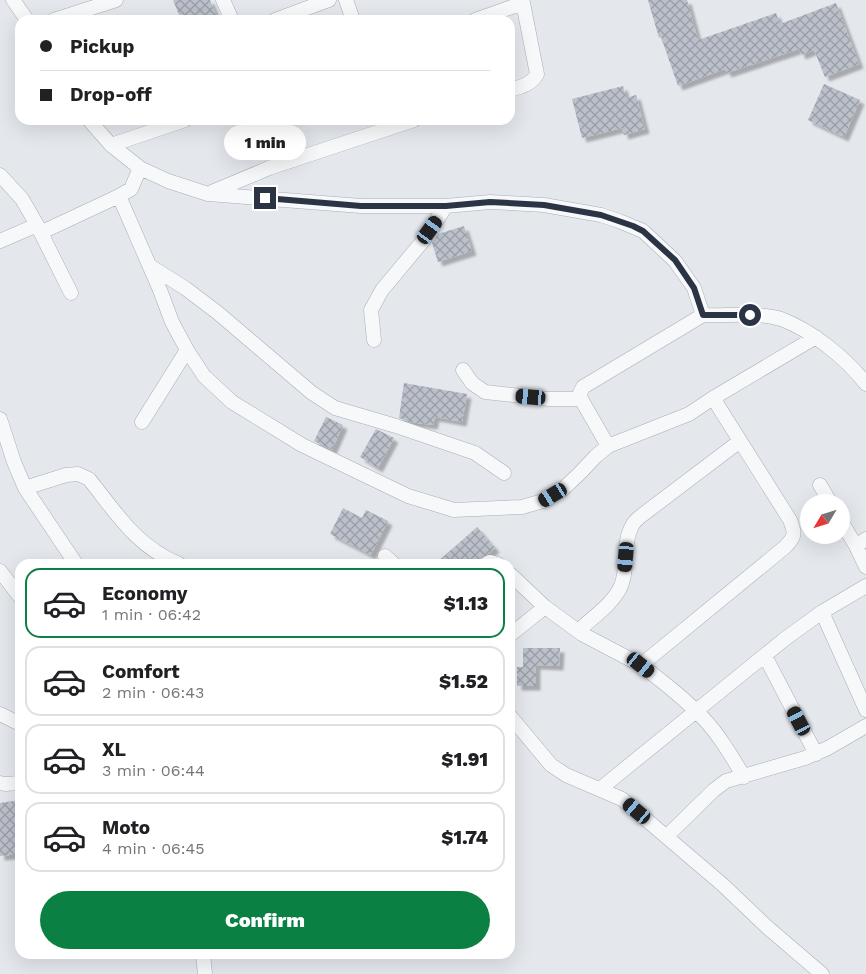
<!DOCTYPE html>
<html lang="en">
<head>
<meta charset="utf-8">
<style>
  body { margin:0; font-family:"Work Sans",sans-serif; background:#f6f6f6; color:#202124; height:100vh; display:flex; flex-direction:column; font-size:19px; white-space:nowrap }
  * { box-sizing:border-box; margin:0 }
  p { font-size:16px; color:#757577 }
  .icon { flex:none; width:28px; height:28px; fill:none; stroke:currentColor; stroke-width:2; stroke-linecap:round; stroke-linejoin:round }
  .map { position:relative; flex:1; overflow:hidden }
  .panel { position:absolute; left:15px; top:559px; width:500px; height:400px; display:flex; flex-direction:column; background:#fff; border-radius:15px; box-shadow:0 5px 20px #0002 }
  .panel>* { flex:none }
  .guide { position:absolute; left:15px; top:15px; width:500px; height:110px; border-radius:15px; box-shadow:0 5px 20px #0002; display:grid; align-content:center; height:110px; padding:0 25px; background:#fff }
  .needle { width:32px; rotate:232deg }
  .fabs { position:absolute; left:800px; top:494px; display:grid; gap:10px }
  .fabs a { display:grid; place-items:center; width:50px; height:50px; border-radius:50%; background:#fff; box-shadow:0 5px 20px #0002; font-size:25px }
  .end { position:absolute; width:22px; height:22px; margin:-11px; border:6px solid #2b3445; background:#fff; box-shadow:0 0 0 2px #fff }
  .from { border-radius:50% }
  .bubble { position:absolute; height:35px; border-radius:18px; background:#fff; box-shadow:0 5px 20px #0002; font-size:16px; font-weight:800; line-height:35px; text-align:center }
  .car { position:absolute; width:15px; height:30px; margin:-15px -8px; border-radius:6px; box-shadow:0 0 4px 1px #0007; background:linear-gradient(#222 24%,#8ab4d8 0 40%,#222 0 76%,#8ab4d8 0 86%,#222 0) }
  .guide b { display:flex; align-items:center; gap:18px; height:48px; font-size:19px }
  .guide b+b { border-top:1px solid #e0e0e0 }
  .guide i { width:12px; height:12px; background:#202124 }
  ul { padding:9px 0 0; list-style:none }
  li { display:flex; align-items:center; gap:15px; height:70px; margin:0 10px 8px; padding:0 15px; border:2px solid #e0e0e0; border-radius:15px }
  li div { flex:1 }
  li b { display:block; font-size:19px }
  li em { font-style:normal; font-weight:800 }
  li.selected { border-color:#0b8043 }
  li>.icon { width:45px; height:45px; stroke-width:1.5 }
  .cta { display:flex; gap:10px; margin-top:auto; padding:10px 25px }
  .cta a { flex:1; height:58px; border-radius:30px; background:#0b8043; color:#fff; font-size:20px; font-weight:800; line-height:58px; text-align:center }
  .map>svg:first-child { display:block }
</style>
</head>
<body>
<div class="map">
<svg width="866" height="974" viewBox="0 0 866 974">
  <defs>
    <pattern id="building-cross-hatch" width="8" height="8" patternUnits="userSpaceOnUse" patternTransform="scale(1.25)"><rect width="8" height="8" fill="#bbc0ca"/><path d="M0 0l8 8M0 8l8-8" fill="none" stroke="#989da6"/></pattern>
    <filter id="shadow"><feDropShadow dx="4.5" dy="4.5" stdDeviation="1" flood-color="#0004"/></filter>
  </defs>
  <rect width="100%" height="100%" fill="#e4e7ec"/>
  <!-- building -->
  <path fill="url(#building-cross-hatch)" filter="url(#shadow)" d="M173,0H210L218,20H181Z
    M648,0H687L698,40L776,13L780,24L836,3L859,64L825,77L814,50L801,55L799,49L727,73L725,69L678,86L661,37L659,38Z
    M824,84L860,100L844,137L808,120Z
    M623,86L626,98L636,95L645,129L624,135L622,128L582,138L572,99Z
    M464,226L472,251L438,262L432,243L438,234Z
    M404,383L467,394L462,422L435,417L433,425L410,422L399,418Z
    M326,417L343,425L332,450L314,441Z
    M376,429L394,438L378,468L360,457Z
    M343,508L362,518L366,510L388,521L371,555L330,534Z
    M477,527L495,548L488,554L482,556L476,564H435Z
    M523,648H560L559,666L536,665V686H517V667H523Z
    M20,800V854L0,856V803Z"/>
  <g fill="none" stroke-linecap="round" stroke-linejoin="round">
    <!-- minor casing -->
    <g stroke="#a9aeb7" stroke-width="15">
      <path id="minor" d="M13,0L27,20
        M223,0L232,20
        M346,0L353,20
        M54,20L116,0
        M275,20L329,0
        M475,20L523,3L537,74C532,84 521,87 510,90
        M89,120L111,145L140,168L168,181L208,194L361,206H446L490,202L544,205L601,215L619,221L643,231L675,261L694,288L703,315C727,316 759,312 781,319C811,330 846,358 866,384
        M111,145L185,120
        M0,175L22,199L37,225L71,293
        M212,192L269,168L414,120
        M119,196L160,290L172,322L187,350L204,376L232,402L302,445L408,496L454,510L522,507L543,501L563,489L579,474L596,456L608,446
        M42,232L119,196L131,189L140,168
        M0,241L37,225
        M150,266L185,288L218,313L312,393L335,408L396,426L475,453L504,473
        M703,315L583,387L580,393L581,399L608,446L689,414L713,398
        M374,340L371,310L382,290L422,242L446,206
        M463,370L472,383L485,392L549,399H581
        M0,419L14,462L25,488L76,564
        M142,422L187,350
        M820,485L830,502
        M25,488L66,475L78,474L89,479C117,514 136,546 179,564
        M841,521L856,546
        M866,539L856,546L866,567
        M385,556L394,564
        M486,564L490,562L498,564
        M0,571L20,597
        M510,574L545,607L582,634L641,665L785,547C796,536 795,533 790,520L713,398L816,337
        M822,612L866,710
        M578,631C593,617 613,604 621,586C629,567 622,546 631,528C633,523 637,519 641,516L740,441
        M510,635L545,607
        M765,656L816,754
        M641,665C663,682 685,699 704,719C720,736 732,757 744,777
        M0,714L20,724
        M510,716L551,765L566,775L622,799L723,885L767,927L822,974
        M0,783L5,784L20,783
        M600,789L786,638L822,612L866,586
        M667,836L714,790L726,781L805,758L828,748L866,726
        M203,954L205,974"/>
    </g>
    <!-- minor -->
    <use href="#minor" stroke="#f7f8fa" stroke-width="14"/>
  </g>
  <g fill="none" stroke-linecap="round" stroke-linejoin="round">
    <!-- route -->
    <path stroke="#2b3445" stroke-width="6" d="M265,198L361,206H446L490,202L544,205L601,215L633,226L643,231L675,260L694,288L703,315H750"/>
  </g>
</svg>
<div class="fabs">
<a><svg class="needle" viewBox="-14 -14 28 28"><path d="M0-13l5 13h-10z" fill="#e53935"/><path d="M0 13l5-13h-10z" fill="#757577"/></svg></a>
</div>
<i class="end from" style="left:750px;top:315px"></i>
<i class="end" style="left:265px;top:198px"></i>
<div class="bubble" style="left:224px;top:125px;width:82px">1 min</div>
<i class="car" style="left:430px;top:230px;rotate:36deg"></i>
<i class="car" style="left:531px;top:397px;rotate:275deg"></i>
<i class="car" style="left:553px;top:495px;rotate:239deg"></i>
<i class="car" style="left:626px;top:557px;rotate:185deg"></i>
<i class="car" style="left:641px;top:665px;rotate:129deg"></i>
<i class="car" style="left:799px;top:721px;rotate:332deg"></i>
<i class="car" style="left:637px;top:811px;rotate:310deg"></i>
<div class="guide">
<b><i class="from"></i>Pickup</b>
<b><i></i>Drop-off</b>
</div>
<section class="panel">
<ul>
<li class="selected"><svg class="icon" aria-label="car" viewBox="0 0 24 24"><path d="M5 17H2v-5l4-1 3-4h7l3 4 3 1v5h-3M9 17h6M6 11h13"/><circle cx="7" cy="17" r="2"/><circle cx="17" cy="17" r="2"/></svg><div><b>Economy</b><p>1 min · 06:42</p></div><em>$1.13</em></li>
<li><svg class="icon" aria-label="car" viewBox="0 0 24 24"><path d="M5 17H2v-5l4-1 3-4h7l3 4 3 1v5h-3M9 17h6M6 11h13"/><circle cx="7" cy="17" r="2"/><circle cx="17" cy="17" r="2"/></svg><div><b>Comfort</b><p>2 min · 06:43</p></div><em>$1.52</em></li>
<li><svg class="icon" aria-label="car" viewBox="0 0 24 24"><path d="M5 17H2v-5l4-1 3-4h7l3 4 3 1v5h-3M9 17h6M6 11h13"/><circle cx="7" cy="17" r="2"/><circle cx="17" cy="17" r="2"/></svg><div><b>XL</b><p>3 min · 06:44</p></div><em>$1.91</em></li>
<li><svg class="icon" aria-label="car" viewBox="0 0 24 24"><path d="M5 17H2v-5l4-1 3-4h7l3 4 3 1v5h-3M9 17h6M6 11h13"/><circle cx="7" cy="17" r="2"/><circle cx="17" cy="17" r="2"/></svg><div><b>Moto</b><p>4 min · 06:45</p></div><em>$1.74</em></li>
</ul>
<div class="cta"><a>Confirm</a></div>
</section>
</div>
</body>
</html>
